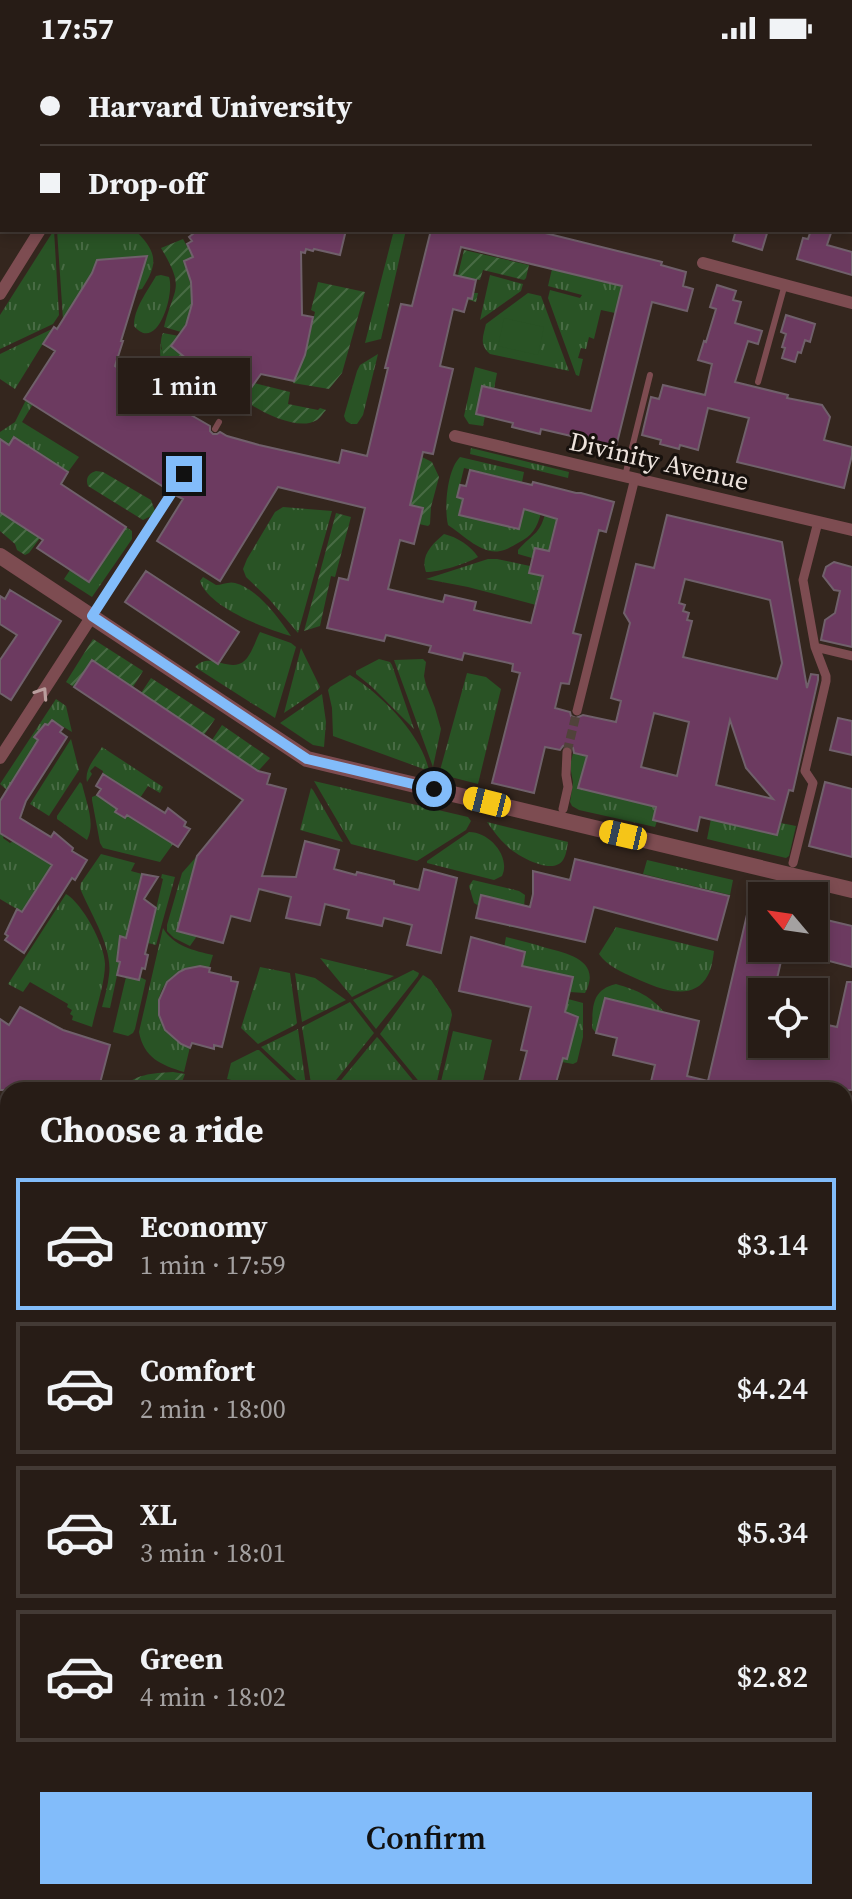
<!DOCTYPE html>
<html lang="en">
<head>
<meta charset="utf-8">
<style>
  body { margin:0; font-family:"Source Serif 4",serif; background:#332923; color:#f1f3f6; height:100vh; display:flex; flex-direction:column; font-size:30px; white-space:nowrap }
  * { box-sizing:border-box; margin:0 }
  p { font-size:26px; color:#a4a1a1 }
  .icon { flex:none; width:44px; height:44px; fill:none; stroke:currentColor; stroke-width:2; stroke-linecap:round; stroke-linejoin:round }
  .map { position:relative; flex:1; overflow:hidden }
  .side { position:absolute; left:0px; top:1026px; width:852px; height:818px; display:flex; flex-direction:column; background:#271c16; border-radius:24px 24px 0 0; box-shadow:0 4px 12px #0003,0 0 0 2px #433a35 }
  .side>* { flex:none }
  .top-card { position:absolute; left:0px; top:0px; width:852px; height:176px; box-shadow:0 4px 12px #0003,0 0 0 2px #433a35; display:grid; align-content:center; height:176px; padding:0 40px; background:#271c16 }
  .needle { width:52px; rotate:299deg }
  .tools { position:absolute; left:748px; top:826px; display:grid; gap:16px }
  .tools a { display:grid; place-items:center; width:80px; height:80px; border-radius:0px; background:#271c16; box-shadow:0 4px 12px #0003,0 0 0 2px #433a35; font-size:40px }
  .end { position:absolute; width:36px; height:36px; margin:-18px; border:10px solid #82bcfa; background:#111; box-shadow:0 0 0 4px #111 }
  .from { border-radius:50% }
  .bubble { position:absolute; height:56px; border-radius:0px; background:#271c16; box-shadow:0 4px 12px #0003,0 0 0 2px #433a35; font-size:26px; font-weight:600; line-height:56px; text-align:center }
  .car { position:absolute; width:24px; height:48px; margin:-24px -12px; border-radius:10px; box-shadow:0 0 6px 2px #0007; background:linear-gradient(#f5c518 24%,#345 0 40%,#f5c518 0 76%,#345 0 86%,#f5c518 0) }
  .top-card b { display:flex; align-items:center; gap:28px; height:76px; font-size:30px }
  .top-card b+b { border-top:2px solid #433a35 }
  .top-card i { width:20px; height:20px; background:#f1f3f6 }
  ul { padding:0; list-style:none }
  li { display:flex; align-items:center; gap:24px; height:132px; margin:0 16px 12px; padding:0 24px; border:4px solid #433a35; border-radius:0px }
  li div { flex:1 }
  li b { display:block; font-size:30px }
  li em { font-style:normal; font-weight:600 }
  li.current { border-color:#82bcfa }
  li>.icon { width:72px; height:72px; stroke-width:1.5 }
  h2 { padding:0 40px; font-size:36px; line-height:96px }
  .action { display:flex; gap:16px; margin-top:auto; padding:16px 40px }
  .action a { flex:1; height:92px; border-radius:0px; background:#82bcfa; color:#111; font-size:32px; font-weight:600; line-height:92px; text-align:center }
  .status { display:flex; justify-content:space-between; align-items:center; height:56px; padding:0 40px; background:#271c16; direction:ltr }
  .status svg { height:22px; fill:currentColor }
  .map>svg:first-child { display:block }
</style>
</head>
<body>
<div class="status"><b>17:57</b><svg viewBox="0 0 49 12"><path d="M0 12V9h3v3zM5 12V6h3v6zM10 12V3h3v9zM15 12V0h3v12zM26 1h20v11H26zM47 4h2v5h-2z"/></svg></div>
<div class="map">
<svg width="852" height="1843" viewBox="0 0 852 1843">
  <defs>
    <pattern id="grass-tufts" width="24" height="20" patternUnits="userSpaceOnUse" patternTransform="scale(2)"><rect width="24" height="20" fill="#295325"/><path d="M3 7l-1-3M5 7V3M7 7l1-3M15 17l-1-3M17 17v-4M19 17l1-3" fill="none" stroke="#486b44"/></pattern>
    <pattern id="cemetery-stones" width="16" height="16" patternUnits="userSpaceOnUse" patternTransform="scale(2)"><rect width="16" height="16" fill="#295325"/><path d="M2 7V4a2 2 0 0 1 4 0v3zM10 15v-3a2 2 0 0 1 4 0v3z" fill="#486b44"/></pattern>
    <pattern id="garden-furrows" width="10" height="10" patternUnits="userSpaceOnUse" patternTransform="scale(2)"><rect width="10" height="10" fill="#295325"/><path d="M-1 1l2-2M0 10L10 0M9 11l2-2" fill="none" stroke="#486b44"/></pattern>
  </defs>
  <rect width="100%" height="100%" fill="#34261e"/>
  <!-- grass -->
  <path fill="url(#grass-tufts)" d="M54,174L59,259L53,268L0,293V259Z
    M57,174H135C157,196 159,207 142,233L137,234L146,200L97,204L92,217L63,263Z
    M394,174H406L381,283L365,287Z
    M552,213L622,230L615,257L601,254L594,283L589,281L586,293L581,292L578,302L583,303L579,320L576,319L548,242L550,234L580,242L582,239L548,230Z
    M161,219L169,221C175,238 157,298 134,270C134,252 147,236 156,220Z
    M490,219L523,228L521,235L480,264Z
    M528,237L541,240L569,315L490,298C479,288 483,281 486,268Z
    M52,273L15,333L0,323V298Z
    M160,285L161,293L204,332H211L234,347C230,352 225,356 218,356C202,355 172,337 165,322C160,312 160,296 160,285Z
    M378,298L363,359L357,368H351L346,365L344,360L357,315L360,309Z
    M475,311L497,317L494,333L482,331L476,358L485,360L483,370L469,368L464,360Z
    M26,344L33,348L22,366L79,401L68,416L14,381L9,389L0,383V376L15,366Z
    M471,392L569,416L568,422L470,398Z
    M460,401L524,416L522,426L464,412L457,441L463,443L460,459L519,473L524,453L541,457C537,472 532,480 518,487C513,490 506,494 500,495C482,499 462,478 448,469C444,452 447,414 460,401Z
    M283,451L332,455L298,577L269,543L246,521L243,513L247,503L275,456Z
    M547,451L557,463L549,495L535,492L532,502L518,498V494C535,475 540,480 547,451Z
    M126,471L132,475V483L92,541L64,523L70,514L89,526Z
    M444,478C457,481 471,490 478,501C466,508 439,516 426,516C420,500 432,488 444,478Z
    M488,503H497L530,510L529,517L543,520L536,549L468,531L426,523Z
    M203,521L216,529C222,529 229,525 235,527C258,533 278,561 291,580C266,573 208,551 200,525Z
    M260,576L291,587L296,591L275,662L195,611C209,596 225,613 239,608C250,605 255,585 260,576Z
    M301,592L320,631L318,634L284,657Z
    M379,603L390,606L392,609L414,673L371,630L356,618V615Z
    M423,603L426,606L424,620L426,629L435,652L441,673L433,711L394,604Z
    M467,617L486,621L501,633L478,728L439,718Z
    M350,619C381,638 422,679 429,715L333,680L332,652L328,634L330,631Z
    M322,638L326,666L324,691L313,689L280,667Z
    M56,643L66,650L72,676L52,664L48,669L45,668L34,681L38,684L7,734L0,728Z
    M71,683L79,714L49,760L30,748Z
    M102,691L163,731L160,737L148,730L140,742L103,718V715L95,710L90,715L92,718L87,726C84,713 96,701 102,691Z
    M573,697L587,700L579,732L656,751L653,764L657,765L655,771L579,754L572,750L570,746L573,726L570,710Z
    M314,725L468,761L471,765L466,774L417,805L351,788Z
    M80,726L82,728C86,746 96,768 87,784L57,763V760Z
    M311,732L313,734L343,786L300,774Z
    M97,739L117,753L116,757L124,762L127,759L173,788L160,806L103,792L100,787L92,744V741Z
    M711,763L777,779L781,767L796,770L789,800L786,802L707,783Z
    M487,766L568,786C567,792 566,800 563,804C553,820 517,800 507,790C499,783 493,774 487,766Z
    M469,776C490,776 511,801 502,820L494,824L427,807V805Z
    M0,777L4,779L3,782L10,787L13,785L59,813L22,856L0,843Z
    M101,798L135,807L131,815L142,818L126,882L121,880L120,906L110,952L102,951C105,940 108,929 109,919C113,891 90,857 80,832L81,827Z
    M197,800L177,874L197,880L190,890L174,882L167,875V869L182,817Z
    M647,804L733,824L730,839L643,818Z
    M162,818L175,821L156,889L148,887L163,823L161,822Z
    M473,824L519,835L525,839L523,863L515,870L509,871L514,847L479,850L474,847L469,830Z
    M66,838C82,847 105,889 105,908C105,927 96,952 92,971L72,964L73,960L70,958L72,954L67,951L68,948L30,926L23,936L8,928Z
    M616,871L714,895C713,902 712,912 708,919C693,948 657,932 635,922C622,916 607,910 599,898Z
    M163,872C173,890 195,895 213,899L209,912C154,904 138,972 190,991L184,1016C161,1009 144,1002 139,976Z
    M506,881C519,884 531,887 543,891C566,897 603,904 585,937L570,936L573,921L522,910L524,896L515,892H504Z
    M320,902L394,920L352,941Z
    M260,911L290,917L297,967L295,969L258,988L241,972Z
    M413,914L419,917L418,920L376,973L353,944Z
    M295,917L315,922L346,944L302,966Z
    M423,919L431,924L451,954L452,959L435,1034H426L380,978Z
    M126,921L139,924L140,921L146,924L135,973L133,977L128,980L113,976Z
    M616,928C637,934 651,940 665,957L605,942L596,977L592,972C593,951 591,934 616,928Z
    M568,943L583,947V981L577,1006L573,1008L562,1006V1002L567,1003L578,961L565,956Z
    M350,946L374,977L328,1034H312L302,971Z
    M298,973L306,1030L305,1032L261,991Z
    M453,975L492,984L481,1034H439Z
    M377,981L379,983L421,1034H333Z
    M257,994H259L301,1034H275L227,1023L231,1007Z
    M844,1409L852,1416V1501L844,1500Z"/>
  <!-- cemetery -->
  <path fill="url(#cemetery-stones)" d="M850,1537L852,1538V1761L844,1759V1541Z"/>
  <!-- garden -->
  <path fill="url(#garden-furrows)" d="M183,183L193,201L184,205C193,230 196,252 181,276L164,271C174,230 186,234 161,192Z
    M464,194L529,209L526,222L524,224L483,214L480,224L467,222L463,241L473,237H478L476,246L453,239Z
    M318,226L365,236L342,317L329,333L293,327L305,299L315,256L311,254Z
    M163,277L179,280L172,290L215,326L211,332C189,331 152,302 163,277Z
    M254,327L290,336L288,348L318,354L320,352L326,354C323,357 320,362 317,364C298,376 258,355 243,343Z
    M422,401L432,406L439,421L431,451L430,468L428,470L419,468L423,453L410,449Z
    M96,415L103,416L151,444L155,455L151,460L143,464L88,430C85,422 89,417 96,415Z
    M0,456L40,482L29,497L25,499L17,494L15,488L0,475Z
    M336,457L351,461L335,521L331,520L320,570L304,575Z
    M93,583L143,615L133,631L92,604L74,631L66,626Z
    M151,622L215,663L204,679L141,637Z
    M222,669L270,702L243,732L240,731L253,711L212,684Z
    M173,1016L185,1018L179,1034L156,1032V1034H119C135,1018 152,1017 173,1016Z"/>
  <!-- pitch -->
  <path fill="#295325" d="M504,262L544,271L538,299L498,290Z"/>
  <!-- building -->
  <path fill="#6c3a60" stroke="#70606b" stroke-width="2" fill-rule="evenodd" d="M198,174H346L340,199L314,193L313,195L306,193L305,197L301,196L302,259L313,261L305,299L294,325L261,318L243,343L223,326L220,330L171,290L186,269L192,248L191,226L184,205L193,201L187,188L192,185L189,181Z
    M431,174H533L662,206L661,209L686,216L683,230L693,233L687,255L652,246L615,395L583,387L584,383L541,373L540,378L512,371L513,367L476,358L482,330L591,355L622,230L461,191L454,219L476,224L472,243L468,242L464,256L453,253L440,310L453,313L433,398L423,396L410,449L423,452L414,488L400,484L388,533L443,546L445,539L476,546L474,554L531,567L543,520L529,517L535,492L549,495L557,463L524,453L519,473L459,459L463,443L457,441L460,429L466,430L470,414L532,429L533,426L576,437H581L614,446L606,476L599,474L573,577L581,579L569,628L561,627L555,652L570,656L571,660L576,662L583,659L616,666L621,645L611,642L630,567L624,557L636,508L654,512L667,459L782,486L807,632L811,618L818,619V624L793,735L789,734L777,779L700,761L697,775L653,764L656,751L578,732L587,700L574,697L573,692L568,689L563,690L560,694L545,691L534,737L492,727L520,617L512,615L513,608L464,597L462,604L429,596L431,590L386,579L384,585L327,572L339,522L348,524L365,452L278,431L220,525L157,485L183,443L177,440L189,421L188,413L184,412L179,414L167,433L24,343L55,295L43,288L54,271L57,273L92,217L97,204L147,200L121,285H123L115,310L180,351L182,349L193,356L191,359L210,370V375L213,378H217L220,376L227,380L259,389L339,407L342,394L367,400L388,312H385L401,248L412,250ZM685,523L770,544L782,607L777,623L683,601L692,565L687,564L689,557L683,555L685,549L679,547ZM654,657L689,666L677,720L641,711ZM730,664L746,712L773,743L716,729Z
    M736,174H768L762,194L733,185Z
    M811,174H832L827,189L852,196V219L797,203L803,182L808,183Z
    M717,229L736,235L733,244L741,246L735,267L762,275L758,288L748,285L735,326L788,339L787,342L822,349L830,361L824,384L852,391V399L844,432L737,406L749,362L708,352L698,394L680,389L679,393L660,388L661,384L642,379L651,341L659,343L663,329L705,339L712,308L698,304L704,285L706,286L716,253L710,251Z
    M786,259L815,268L810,286L805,284L801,297L798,296L795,306L782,302L785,292L782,291L786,278L781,276Z
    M14,381L68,416L61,428L126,471L89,526L37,492L43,484L0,456V383L9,389Z
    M834,506L852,511V591L821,584L825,564L835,557L840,535L834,534L823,520L826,511Z
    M146,515L239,576L218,608L125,546Z
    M10,534L61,565L11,644L0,637V604L17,579L0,568V540L5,543Z
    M92,604L258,715L270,718L267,728L286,733L262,820L296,821L305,785L339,794L334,813L356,819L357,816L394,825V828L419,834L424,813L457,822L441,897L407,889L412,869L384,862L382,870L347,862L349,854L325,848L320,869L286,862L291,841L259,833L250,865L231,860L223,887L177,875L197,800L243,744L74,631Z
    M838,662L852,665V699L830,694Z
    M52,664L63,672L60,676L67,681L26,745L20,762L51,781L54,776L73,792L72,795L87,804L75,824L72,822L24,897L5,884L8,880L5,878L17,853L22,856L52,809L0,777V745L38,684L34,681L45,668L48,669Z
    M103,718L165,757L168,752L186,766L184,770L190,773L178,791L127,759L125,762L115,756L117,753L97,739L101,733L96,730Z
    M825,726L852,733V801L809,790Z
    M575,803L729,840L717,884L594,851L585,886L476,862L481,839L530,851L533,838V815L570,824Z
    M142,818L158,821L144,843L156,852L145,898L148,899L145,913L142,912L139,924L117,919L120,906L117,905L120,880L126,882Z
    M750,846L762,849V892H784L774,936H762V988H814V966L837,971L847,926H852V1034H649L655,1009L613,999L617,982L596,977L605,942L699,965L687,1020L708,1025Z
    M814,861L852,870V911L814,901Z
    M471,881L525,896L522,910L573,921L565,956L578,961L567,1003L563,1002L554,1034H517L527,995L521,994L531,951L459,935Z
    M200,910L210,912L209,916L231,921V925L238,926L222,991L214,989V993L192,987L190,992L181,988L165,974L159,959V944L167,926L179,916L185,913Z
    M20,951L63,974L110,989L99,1031L86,1028L85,1034H80L54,1026L49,1034H0V963L9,969Z"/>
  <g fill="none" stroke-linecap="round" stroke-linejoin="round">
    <!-- pedestrian-tunnel -->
    <path stroke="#50423a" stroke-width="9" stroke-dasharray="9 4.5" stroke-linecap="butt" d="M567,696L577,655"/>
    <!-- secondary-tunnel -->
    <path stroke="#50423a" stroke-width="18" stroke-dasharray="18 9" stroke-linecap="butt" d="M844,1123L852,1115
      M844,1156L852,1148"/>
    <!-- service -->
    <path stroke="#7d4c51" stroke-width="6" d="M758,326L785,228
      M215,373L219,366
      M625,420L650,319
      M92,560L184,418"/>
    <!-- pedestrian -->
    <path stroke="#7d4c51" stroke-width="9" d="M818,466L803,524L815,591L852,600
      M577,655L635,422
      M563,753L568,731L566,719L567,696
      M793,807L813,727L805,715L826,625V620L815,591"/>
    <!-- minor -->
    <path stroke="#7d4c51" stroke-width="12" d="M54,0V2
      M170,0V2
      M734,0L741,2
      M850,35H852
      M0,130H2
      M703,207L852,247
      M0,238L40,174
      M455,380L852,474
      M0,702L92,560
      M0,1307L8,1315
      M0,1424L8,1428
      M0,1748L8,1745
      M558,1836L561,1843
      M734,1836L735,1843"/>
    <!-- tertiary -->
    <path stroke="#7d4c51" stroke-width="16" d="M0,500L307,703L852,834"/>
    <!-- secondary -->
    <path stroke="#aa5d66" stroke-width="18" d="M279,1843L281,1836"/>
    <!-- primary -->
    <path stroke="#cd6977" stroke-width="20" d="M0,1221L8,1227
      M0,1246L8,1251
      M844,1388L852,1394
      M844,1519L852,1516
      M73,1843L154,1836"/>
  </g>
  <!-- one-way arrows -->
  <defs><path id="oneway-chevron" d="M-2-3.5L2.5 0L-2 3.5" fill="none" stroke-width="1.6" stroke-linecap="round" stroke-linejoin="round" transform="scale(2)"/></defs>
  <use stroke="#ba9e9d" href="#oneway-chevron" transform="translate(42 637) rotate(-57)"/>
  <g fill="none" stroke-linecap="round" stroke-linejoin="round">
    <!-- route -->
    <path stroke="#82bcfa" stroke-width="10" d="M184,418L92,560L307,703L434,733"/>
  </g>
  <g text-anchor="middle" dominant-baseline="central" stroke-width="6" stroke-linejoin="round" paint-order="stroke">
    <!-- street labels -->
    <g font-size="26" fill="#ece2dc" stroke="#17110d">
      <text transform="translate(659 405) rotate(13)">Divinity Avenue</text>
    </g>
  </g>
</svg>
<div class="tools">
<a><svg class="needle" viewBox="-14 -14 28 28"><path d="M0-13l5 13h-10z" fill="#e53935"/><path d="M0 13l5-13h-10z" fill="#a4a1a1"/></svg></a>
<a><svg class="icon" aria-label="locate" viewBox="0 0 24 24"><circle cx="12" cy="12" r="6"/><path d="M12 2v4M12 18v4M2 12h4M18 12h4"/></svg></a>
</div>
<i class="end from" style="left:434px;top:733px"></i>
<i class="end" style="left:184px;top:418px"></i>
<div class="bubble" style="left:118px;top:302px;width:132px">1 min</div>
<i class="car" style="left:487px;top:746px;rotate:284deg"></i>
<i class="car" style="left:623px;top:779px;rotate:283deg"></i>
<div class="top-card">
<b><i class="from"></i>Harvard University</b>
<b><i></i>Drop-off</b>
</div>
<section class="side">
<h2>Choose a ride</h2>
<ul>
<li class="current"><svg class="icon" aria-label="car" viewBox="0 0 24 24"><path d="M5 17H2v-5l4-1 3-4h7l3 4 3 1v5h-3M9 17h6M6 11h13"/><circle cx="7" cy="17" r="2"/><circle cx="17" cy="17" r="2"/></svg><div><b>Economy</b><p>1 min · 17:59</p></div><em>$3.14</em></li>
<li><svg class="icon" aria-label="car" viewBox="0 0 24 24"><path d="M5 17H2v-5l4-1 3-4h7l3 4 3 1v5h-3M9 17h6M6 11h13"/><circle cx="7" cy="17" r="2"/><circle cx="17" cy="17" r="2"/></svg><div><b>Comfort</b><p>2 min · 18:00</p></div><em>$4.24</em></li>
<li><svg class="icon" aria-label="car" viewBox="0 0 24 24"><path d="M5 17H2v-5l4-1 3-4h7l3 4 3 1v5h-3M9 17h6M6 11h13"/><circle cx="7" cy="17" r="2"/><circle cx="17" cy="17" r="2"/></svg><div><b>XL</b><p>3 min · 18:01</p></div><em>$5.34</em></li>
<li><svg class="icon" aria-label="car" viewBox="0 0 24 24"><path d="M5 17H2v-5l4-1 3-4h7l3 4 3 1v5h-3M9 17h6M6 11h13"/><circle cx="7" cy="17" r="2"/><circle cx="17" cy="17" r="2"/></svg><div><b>Green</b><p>4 min · 18:02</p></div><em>$2.82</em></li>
</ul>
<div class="action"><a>Confirm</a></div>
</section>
</div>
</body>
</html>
